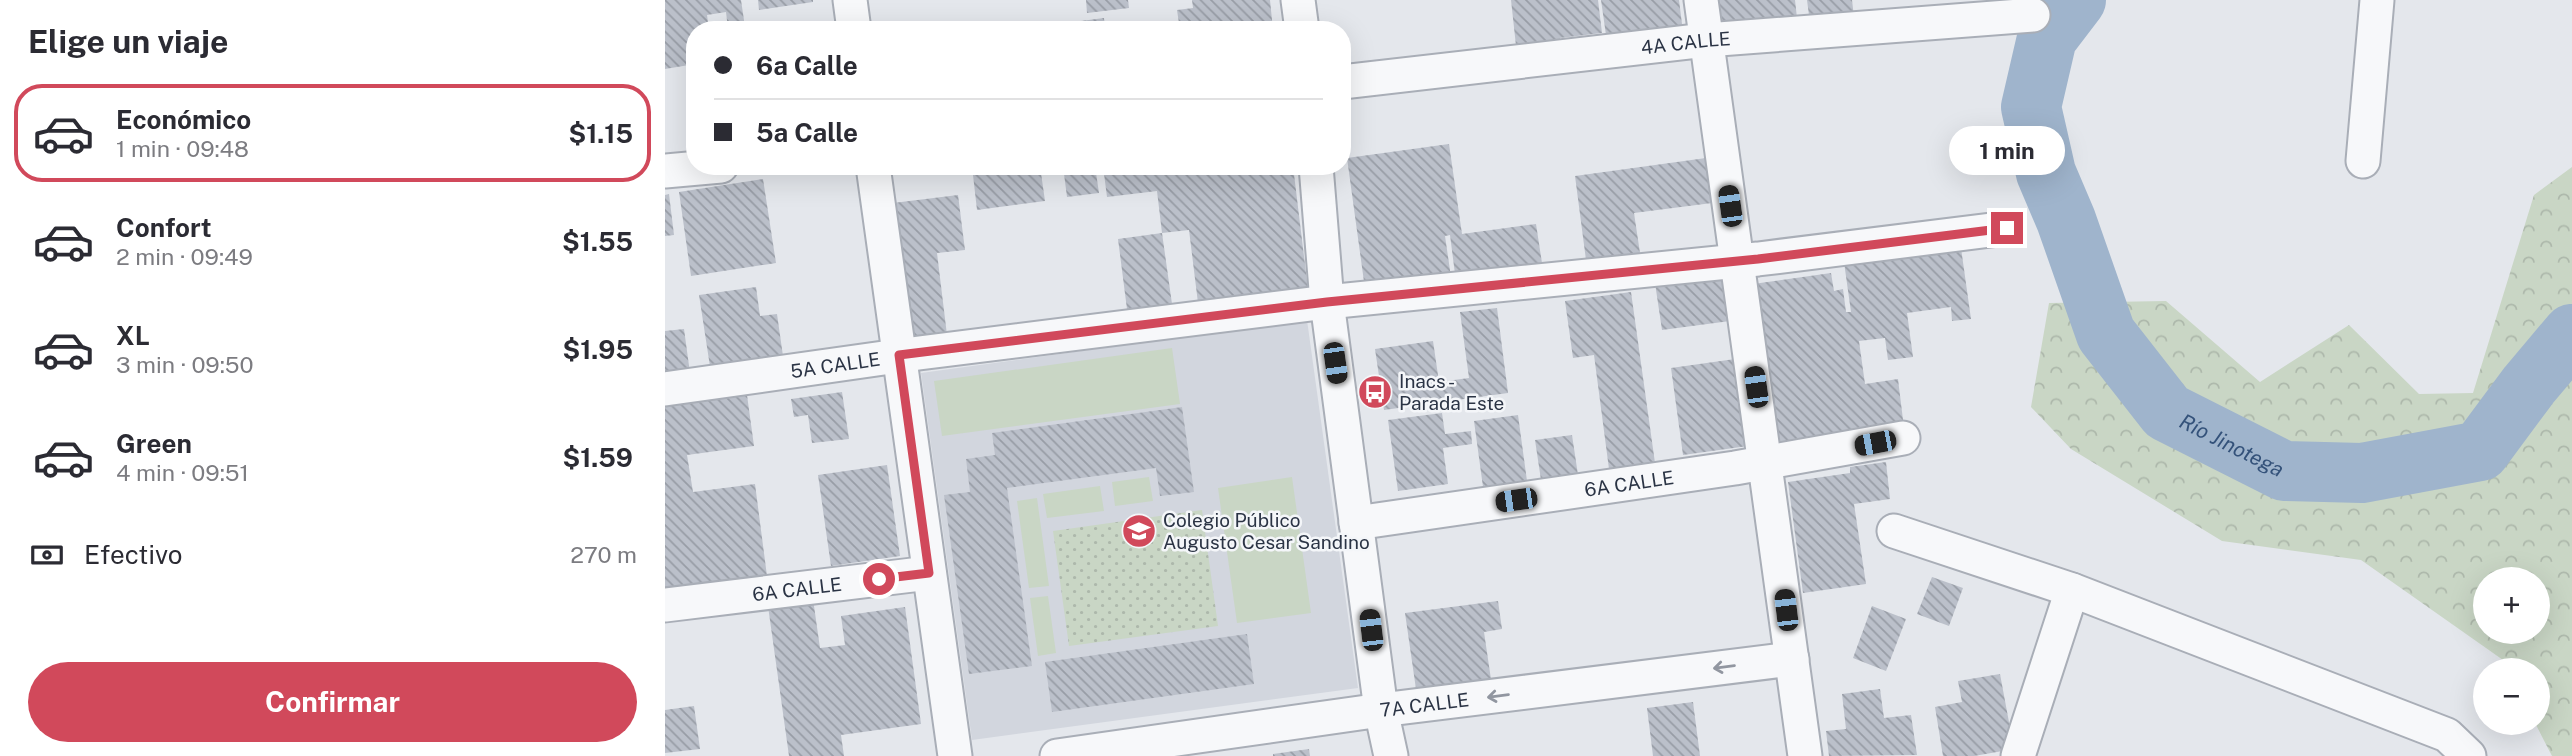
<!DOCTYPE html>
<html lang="es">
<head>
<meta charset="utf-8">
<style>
  body { margin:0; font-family:"Public Sans",sans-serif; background:#f7f7f7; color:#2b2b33; height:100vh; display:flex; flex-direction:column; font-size:26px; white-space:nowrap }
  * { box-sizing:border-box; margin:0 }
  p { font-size:23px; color:#7c7c81 }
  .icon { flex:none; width:38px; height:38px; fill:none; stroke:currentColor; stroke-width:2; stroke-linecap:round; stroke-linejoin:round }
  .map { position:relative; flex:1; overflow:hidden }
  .details { display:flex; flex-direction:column; background:#fff; width:665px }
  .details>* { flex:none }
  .guide { position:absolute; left:21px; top:21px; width:665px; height:154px; border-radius:28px; box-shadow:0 7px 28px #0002; display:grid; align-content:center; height:154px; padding:0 28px; background:#fff }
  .tools { position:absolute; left:1808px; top:567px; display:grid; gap:14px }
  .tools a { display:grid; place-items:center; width:77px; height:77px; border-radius:50%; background:#fff; box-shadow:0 7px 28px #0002; font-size:35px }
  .end { position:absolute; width:32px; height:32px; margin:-16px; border:9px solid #d1495b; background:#fff; box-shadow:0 0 0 4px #fff }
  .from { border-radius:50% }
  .bubble { position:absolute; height:49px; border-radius:24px; background:#fff; box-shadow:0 7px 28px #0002; font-size:23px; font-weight:700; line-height:49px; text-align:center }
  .car { position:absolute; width:21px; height:42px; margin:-21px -10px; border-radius:9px; box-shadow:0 0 5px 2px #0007; background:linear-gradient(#222 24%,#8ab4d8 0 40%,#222 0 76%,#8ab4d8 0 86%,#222 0) }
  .guide b { display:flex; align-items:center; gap:24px; height:66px; font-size:26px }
  .guide b+b { border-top:2px solid #e1e1e2 }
  .guide i { width:18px; height:18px; background:#2b2b33 }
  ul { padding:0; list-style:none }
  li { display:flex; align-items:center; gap:21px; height:98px; margin:0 14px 10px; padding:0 14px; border:4px solid transparent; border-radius:28px }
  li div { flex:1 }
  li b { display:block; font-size:26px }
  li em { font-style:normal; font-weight:700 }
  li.on { border-color:#d1495b }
  li>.icon { width:63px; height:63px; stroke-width:1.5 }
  h2 { padding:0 28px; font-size:32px; line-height:84px }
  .pay { display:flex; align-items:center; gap:18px; height:77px; padding:0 28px; font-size:26px }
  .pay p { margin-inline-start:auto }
  .cta { display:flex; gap:14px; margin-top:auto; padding:14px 28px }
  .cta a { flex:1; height:80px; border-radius:42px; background:#d1495b; color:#fff; font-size:28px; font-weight:700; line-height:80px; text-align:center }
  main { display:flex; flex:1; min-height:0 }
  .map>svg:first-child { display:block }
</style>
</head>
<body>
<main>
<section class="details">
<h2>Elige un viaje</h2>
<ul>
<li class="on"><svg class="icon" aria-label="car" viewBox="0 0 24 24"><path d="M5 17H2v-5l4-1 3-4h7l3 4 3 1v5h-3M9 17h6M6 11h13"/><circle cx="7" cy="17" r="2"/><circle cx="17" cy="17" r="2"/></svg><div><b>Económico</b><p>1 min · 09:48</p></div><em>$1.15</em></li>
<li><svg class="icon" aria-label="car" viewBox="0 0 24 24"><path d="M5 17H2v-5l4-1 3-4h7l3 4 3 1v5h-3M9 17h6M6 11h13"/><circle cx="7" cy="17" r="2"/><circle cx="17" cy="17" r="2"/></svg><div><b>Confort</b><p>2 min · 09:49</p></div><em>$1.55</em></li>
<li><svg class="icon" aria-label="car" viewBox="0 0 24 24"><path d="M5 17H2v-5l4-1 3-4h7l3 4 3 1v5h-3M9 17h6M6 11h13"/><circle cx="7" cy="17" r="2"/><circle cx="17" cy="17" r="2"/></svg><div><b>XL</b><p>3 min · 09:50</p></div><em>$1.95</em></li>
<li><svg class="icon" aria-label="car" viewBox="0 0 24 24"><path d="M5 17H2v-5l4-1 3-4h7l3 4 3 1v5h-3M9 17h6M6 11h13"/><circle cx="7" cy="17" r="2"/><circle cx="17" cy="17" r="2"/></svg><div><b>Green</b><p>4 min · 09:51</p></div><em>$1.59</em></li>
</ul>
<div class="pay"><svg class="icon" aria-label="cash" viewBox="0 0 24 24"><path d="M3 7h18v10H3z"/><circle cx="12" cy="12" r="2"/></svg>Efectivo<p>270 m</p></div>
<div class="cta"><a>Confirmar</a></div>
</section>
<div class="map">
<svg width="1907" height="756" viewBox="0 0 1907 756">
  <defs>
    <pattern id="forest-crowns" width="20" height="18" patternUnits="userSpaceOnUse" patternTransform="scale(1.75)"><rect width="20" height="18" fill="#c9d6c5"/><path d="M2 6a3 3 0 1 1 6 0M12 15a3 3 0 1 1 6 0" fill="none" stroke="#adb8ab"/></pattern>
    <pattern id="park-dots" width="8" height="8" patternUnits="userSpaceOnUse" patternTransform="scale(1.75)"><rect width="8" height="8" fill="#c9d6c5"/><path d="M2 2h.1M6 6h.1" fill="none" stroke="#adb8ab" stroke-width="1.8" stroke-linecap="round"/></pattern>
    <pattern id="building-back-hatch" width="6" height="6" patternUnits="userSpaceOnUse" patternTransform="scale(1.75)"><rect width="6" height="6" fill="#bbc0ca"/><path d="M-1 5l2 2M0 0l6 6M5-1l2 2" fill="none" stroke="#989da6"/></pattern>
  </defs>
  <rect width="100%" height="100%" fill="#e4e7ec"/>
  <!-- built -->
  <path fill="#d2d6de" d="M642,320L693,688L307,740L256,373Z"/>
  <!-- forest -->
  <path fill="url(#forest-crowns)" fill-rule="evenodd" d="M1907,167V756H1887L1870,723H1872V670H1844L1838,660L1696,560L1557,541L1406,449L1366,407L1384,303L1501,301L1595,382L1684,325L1754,394L1808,393L1869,195ZM1820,579H1872V632H1820Z"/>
  <!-- park -->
  <path fill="url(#park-dots)" d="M537,510L553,626L404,646L388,531Z"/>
  <!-- garden -->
  <path fill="#c9d6c5" d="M507,348L515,404L277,436L269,381Z
    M484,477L488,501L450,506L447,482Z
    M627,477L646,613L572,623L553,488Z
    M435,486L439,511L382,518L378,494Z
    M372,498L384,586L364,588L352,501Z
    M383,596L391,653L373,656L365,598Z"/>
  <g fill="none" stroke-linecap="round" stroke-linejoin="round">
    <!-- river -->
    <path stroke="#9fb4cc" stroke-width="60" id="s1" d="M1411,0L1382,38L1366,107L1381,173L1401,220L1441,334L1502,412L1619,471L1697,473L1815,451L1864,385L1907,334"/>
  </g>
  <!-- building -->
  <path fill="url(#building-back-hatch)" d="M0,0H76L80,27L63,29L61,12L42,15L44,30H30V64L0,69Z
    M93,0H148V2L94,10Z
    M421,0H463L464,8L422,13Z
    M527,0H605L608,30H515L512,10L528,8Z
    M846,0H933L937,33L895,38L897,50L852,55Z
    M936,0H1014L1018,32L942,42Z
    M1054,0H1130L1132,18L1058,28Z
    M1142,0H1187L1189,17L1145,23Z
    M439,18L440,30H362V28Z
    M784,144L797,234L871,224L877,263L790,274L785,235L780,236L786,277L700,289L682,158Z
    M1041,158L1047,203L969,213L975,253L921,260L910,176Z
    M333,166H375L380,201L312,210L308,175L334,171Z
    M398,166H430L434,193L402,197Z
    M438,166H628L643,289L533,303L524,230L497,233L508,311L463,317L453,239L497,233L492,191L442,197Z
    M98,179L111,263L26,276L14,192Z
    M4,194L9,235L0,236V195Z
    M293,195L300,250L272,253L282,335L237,341L220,204Z
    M1296,248L1306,319L1287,321L1286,307L1242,313L1248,357L1223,360L1220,338L1194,341L1200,384L1233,379L1239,428L1109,445L1088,284L1166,273L1169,291L1178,289L1181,312H1186L1178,255Z
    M1058,273L1065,321L997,330L990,283Z
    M91,287L95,316L112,314L119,363L46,373L34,295Z
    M966,292L990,463L944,469L929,355L908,358L900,301Z
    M832,308L843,393L719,410L710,349L768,341L774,382L804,378L795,312Z
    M19,329L25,373L0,377V331Z
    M1070,359L1083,446L1018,455L1006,368Z
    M177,392L184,439L147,443L143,415L129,417L126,399Z
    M82,395L89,446L22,455L28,492L90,484L102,576L0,591V406Z
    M517,407L529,492L495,496L491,468L342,488L367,666L304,674L279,495L305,492L301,459L330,455L327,433Z
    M777,413L780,434L806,431L807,444L778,448L783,484L733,491L723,420Z
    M853,415L862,481L818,487L809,421Z
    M907,435L913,475L876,480L870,440Z
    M1221,462L1225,499L1189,504L1201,584L1138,593L1123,482L1185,473V467Z
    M222,465L235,556L166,566L153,475Z
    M1267,577L1298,588L1284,626L1252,614Z
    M147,592L155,648L180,645L176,616L240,607L256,724L176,735L179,756H124L102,599Z
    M833,601L837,629L819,632L828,693L753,703L740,613Z
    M1207,606L1241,619L1221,671L1188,658Z
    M582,634L589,684L387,712L380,662Z
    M1335,674L1349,749L1309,756H1278L1270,707L1297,702L1293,681Z
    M1215,689L1219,718L1246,715L1252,755L1164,756L1161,731L1181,729L1177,694Z
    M1028,702L1035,756H988L982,708Z
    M29,706L35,749L0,753V710Z
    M644,749L645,756H608V754Z"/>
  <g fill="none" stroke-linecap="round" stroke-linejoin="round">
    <!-- minor casing -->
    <g stroke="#a9aeb7" stroke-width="37">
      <g id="minor">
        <path d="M185,0L189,30"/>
        <path d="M633,0L637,30"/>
        <path d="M1036,0L1140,756"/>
        <path id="s2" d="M677,82L1041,40L1368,15"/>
        <path d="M1698,161L1712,0"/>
        <path d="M208,166L290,756"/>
        <path d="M651,166L662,302L716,710L726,756"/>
        <path d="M0,171L56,166"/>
        <path id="s3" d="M0,389L254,353L662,302L1093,259L1342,228"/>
        <path id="s4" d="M691,523L1070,468L1238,438"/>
        <path d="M1229,531L1407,590L1782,735L1804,756"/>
        <path id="s5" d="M0,605L264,573"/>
        <path id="s6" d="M392,756L716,710L1127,659"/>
        <path d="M1353,756L1407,590"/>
      </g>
    </g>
    <!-- minor -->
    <use href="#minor" stroke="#f7f8fa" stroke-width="33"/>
  </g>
  <!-- one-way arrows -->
  <defs><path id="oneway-shaft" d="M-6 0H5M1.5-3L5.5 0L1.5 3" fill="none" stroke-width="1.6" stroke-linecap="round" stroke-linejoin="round" transform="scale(1.75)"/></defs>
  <g stroke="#9196a0">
    <use href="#oneway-shaft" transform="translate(1059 667) rotate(173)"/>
    <use href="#oneway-shaft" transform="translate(833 696) rotate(173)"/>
  </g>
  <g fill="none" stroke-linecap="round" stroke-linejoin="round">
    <!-- route -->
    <path stroke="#d1495b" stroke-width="9" d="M214,579L264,573L234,355L662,302L1093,259L1342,228"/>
  </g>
  <!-- icons -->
  <defs>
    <g id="bus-disc" transform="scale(1.75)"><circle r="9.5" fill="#d1495b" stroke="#f4f6f9"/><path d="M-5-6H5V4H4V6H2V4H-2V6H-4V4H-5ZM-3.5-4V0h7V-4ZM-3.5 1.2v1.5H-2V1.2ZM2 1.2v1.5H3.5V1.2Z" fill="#fff"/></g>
    <g id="university-disc" transform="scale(1.75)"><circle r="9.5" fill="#d1495b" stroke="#f4f6f9"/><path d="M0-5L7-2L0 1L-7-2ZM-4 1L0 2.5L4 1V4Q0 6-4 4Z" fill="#fff"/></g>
  </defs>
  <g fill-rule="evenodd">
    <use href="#bus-disc" x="710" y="392"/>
    <use href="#university-disc" x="474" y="531"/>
  </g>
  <g text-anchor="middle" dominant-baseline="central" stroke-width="5" stroke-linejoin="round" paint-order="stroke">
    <!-- street labels -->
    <g font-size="19" fill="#2b3445" stroke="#f4f6f9">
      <text stroke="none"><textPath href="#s2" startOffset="346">4A CALLE</textPath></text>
      <text stroke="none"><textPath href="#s3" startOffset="172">5A CALLE</textPath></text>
      <text stroke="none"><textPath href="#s4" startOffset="276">6A CALLE</textPath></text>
      <text stroke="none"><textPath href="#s5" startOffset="133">6A CALLE</textPath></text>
      <text stroke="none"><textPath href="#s6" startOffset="371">7A CALLE</textPath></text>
    </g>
    <!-- poi labels -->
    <g font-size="19" fill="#2b3445" stroke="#f4f6f9" text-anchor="start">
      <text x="734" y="381">Inacs -<tspan x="734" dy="22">Parada Este</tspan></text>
      <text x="498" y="520">Colegio Público<tspan x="498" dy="22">Augusto Cesar Sandino</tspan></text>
    </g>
    <!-- water labels -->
    <g font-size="21" font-style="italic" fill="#34527a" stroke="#f4f6f9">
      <text stroke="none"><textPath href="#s1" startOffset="530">Río Jinotega</textPath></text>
    </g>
  </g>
</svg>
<div class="tools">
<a>+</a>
<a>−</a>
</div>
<i class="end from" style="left:214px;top:579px"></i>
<i class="end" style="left:1342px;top:228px"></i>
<div class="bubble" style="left:1284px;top:126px;width:116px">1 min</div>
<i class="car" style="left:1065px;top:206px;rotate:352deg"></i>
<i class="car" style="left:670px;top:363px;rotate:172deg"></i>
<i class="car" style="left:1091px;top:387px;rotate:352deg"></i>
<i class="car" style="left:1210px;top:443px;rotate:259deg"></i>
<i class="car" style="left:851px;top:500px;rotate:262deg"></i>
<i class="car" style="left:1121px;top:610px;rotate:353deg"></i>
<i class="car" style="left:706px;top:630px;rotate:353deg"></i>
<div class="guide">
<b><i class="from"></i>6a Calle</b>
<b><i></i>5a Calle</b>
</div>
</div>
</main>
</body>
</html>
